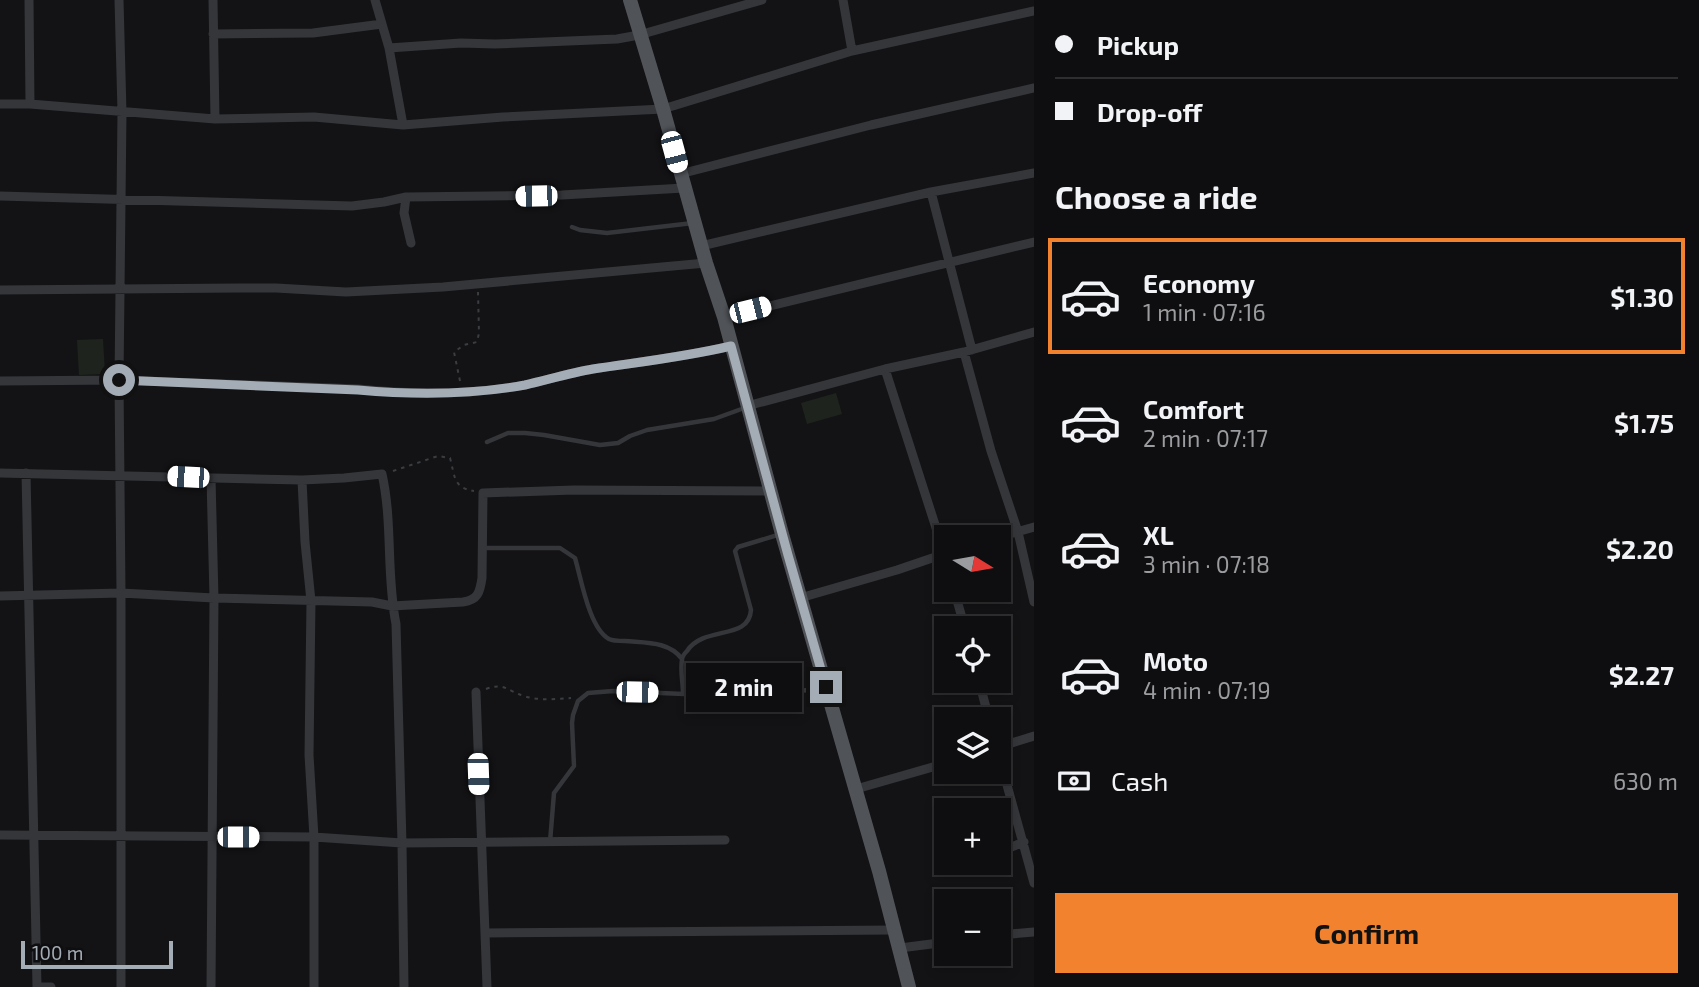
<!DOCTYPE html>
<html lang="en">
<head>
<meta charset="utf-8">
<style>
  body { margin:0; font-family:"Exo 2",sans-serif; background:#171719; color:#f1f3f6; height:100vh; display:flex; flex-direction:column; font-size:26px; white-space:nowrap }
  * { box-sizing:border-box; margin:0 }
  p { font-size:23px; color:#9b9c9f }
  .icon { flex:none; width:38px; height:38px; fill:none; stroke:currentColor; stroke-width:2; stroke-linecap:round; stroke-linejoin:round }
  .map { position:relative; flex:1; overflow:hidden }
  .panel { display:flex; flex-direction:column; background:#0e0e10; width:665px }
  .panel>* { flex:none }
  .banner { display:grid; align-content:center; height:154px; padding:0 21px; background:#0e0e10 }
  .needle { width:46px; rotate:101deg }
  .fabs { position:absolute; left:934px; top:525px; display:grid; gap:14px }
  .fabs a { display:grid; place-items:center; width:77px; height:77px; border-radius:0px; background:#0e0e10; box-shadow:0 4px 10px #0003,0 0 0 2px #2e2e30; font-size:35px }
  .scale { position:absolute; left:21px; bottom:18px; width:152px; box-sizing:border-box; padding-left:7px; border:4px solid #a4adb5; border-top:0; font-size:19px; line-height:24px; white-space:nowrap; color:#a4adb5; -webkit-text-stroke:5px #0e0e10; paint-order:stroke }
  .end { position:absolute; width:32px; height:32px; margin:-16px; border:9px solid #a4adb5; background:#111; box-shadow:0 0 0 4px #111 }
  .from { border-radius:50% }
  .bubble { position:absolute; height:49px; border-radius:0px; background:#0e0e10; box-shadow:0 4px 10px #0003,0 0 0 2px #2e2e30; font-size:23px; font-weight:700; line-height:49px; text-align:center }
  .car { position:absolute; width:21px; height:42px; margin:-21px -10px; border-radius:9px; box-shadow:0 0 5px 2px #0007; background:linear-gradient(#fff 24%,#345 0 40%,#fff 0 76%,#345 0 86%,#fff 0) }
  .banner b { display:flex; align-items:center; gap:24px; height:66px; font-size:26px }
  .banner b+b { border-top:2px solid #2e2e30 }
  .banner i { width:18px; height:18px; background:#f1f3f6 }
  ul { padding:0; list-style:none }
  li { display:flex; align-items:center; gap:21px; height:116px; margin:0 14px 10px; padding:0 7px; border:4px solid transparent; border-radius:0px }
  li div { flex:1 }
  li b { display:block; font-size:26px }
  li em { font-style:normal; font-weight:700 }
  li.selected { border-color:#f2822d }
  li>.icon { width:63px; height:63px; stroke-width:1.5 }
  h2 { padding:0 21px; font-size:32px; line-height:84px }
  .pay { display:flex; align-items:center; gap:18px; height:77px; padding:0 21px; font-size:26px }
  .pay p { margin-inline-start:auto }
  .button { display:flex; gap:14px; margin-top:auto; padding:14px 21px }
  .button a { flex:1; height:80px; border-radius:0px; background:#f2822d; color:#111; font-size:28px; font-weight:700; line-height:80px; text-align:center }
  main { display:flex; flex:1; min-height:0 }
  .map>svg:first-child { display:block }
</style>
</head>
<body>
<main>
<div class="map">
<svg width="1034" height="987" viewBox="0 0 1034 987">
  <rect width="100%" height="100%" fill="#131315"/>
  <!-- green -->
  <path fill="#1e241d" d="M103,339L105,374L79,375L77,340Z
    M836,393L842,414L807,424L801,403Z"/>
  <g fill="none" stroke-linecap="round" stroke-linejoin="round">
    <!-- path -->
    <path stroke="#3a3d41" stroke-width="2" stroke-dasharray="3.5 5" stroke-linecap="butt" d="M460,381L454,352L464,345L477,342L479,333L478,292
      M393,471L438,456L450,458C455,476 453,488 474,491
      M486,689C505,682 507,691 524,696C539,701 556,699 571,698"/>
    <!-- lane -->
    <path stroke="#34363a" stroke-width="4.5" d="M572,227L580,230L607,233L693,223
      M487,442L508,433H525L544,435L600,445L618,443L630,436L647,430L714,419L747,407
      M482,548H560L575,558C581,578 589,628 609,639C613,641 621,641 625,641C645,643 669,641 682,659
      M683,693C683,683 680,670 682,660C682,657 685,653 687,651C704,625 749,641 751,610L735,551L738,547L781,534
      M550,842L554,793L574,766L572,723L573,715L578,701L588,693L613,691L755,697L823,688"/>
    <!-- street -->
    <path stroke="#34363a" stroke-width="9" d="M29,0L30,104
      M119,0L122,112L119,380L121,593V987
      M213,0L215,119
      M375,0L389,48L403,125
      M843,0L852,51
      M213,34L313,33L382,24
      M389,48L461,43L495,44L617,39L639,35L762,0
      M0,104H30L215,119L314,117L403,125L503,117L663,109L852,51L1034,11
      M680,174L871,125L1034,88
      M931,192L972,350
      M0,196L352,206L384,202L406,197L562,195L684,188
      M406,197L404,213L411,243
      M701,246L931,192L1034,173
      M0,290L238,288H276L346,292L443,287L706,263
      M724,317L1034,242
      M964,352L991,451L1018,532L1034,602
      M885,369L947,562
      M0,381L119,380L358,389C414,395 470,395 525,385C547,380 570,373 593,369C639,362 685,357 731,346
      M747,406L885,369L964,352L1034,332
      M0,473L302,480L344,478L382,474C393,523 386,575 396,624L402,843L404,987
      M26,473L37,987
      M302,480L305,542L311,601L309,755L314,837V987
      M999,537L1034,527
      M954,590L965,628
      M0,596L121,593L214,598L372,602L392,606L463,602C478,600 480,592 482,578L483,493L574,490L771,491
      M800,598L897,570L947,553
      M979,681L989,719
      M476,692L487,987
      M999,747L1034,736
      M999,756L1034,883
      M856,789L947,763
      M0,835L314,837L402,843L725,840
      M999,852L1024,842
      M486,933L894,930
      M999,935L1034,932
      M900,948L947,942
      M37,987H51
      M211,987L214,598L211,478"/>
    <!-- primary -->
    <path stroke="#505459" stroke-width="14" d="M630,0L663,109L706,263L724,317L782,534L879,871L909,987"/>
  </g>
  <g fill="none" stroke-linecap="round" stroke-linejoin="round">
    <!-- route -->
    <path stroke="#a4adb5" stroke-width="9" d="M119,380L358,390C414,395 470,395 525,385C547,380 570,373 593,369C639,362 685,357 731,346L788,555L826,687"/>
  </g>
</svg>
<div class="fabs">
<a><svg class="needle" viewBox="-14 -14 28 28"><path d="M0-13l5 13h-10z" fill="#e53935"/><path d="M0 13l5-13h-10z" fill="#9b9c9f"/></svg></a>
<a><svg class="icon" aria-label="locate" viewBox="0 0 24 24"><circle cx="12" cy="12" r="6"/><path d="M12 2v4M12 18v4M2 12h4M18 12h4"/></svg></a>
<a><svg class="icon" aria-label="layers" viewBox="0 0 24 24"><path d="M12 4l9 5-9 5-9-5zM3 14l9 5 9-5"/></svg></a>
<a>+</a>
<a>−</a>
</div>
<div class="scale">100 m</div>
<i class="end from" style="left:119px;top:380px"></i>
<i class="end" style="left:826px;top:687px"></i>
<div class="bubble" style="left:686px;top:663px;width:116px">2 min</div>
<i class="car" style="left:674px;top:152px;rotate:165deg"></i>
<i class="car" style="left:536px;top:196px;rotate:269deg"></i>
<i class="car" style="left:750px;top:310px;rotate:76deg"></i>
<i class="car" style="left:188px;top:477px;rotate:273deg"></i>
<i class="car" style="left:637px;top:692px;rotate:91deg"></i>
<i class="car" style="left:478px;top:774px;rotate:178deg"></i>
<i class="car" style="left:238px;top:837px;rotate:90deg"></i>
</div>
<section class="panel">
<div class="banner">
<b><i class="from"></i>Pickup</b>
<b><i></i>Drop-off</b>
</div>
<h2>Choose a ride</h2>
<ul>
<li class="selected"><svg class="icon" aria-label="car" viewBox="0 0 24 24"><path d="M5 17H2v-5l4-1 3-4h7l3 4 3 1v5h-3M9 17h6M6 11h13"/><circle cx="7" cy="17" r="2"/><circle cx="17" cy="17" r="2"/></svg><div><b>Economy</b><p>1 min · 07:16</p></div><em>$1.30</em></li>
<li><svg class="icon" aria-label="car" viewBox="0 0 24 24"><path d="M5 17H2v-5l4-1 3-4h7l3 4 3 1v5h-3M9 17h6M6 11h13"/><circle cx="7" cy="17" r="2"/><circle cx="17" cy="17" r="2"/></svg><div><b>Comfort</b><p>2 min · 07:17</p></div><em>$1.75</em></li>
<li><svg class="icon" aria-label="car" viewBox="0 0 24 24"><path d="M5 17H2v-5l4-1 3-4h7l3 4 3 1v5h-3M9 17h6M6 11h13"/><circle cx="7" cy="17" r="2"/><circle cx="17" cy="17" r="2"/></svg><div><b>XL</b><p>3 min · 07:18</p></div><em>$2.20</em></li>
<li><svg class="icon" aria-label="car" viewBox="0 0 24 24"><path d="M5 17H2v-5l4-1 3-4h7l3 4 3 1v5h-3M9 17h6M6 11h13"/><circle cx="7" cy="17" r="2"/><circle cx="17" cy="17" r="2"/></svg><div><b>Moto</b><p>4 min · 07:19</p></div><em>$2.27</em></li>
</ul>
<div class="pay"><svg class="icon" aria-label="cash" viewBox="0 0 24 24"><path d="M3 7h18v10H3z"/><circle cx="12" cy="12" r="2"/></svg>Cash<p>630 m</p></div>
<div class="button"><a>Confirm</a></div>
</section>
</main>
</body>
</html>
